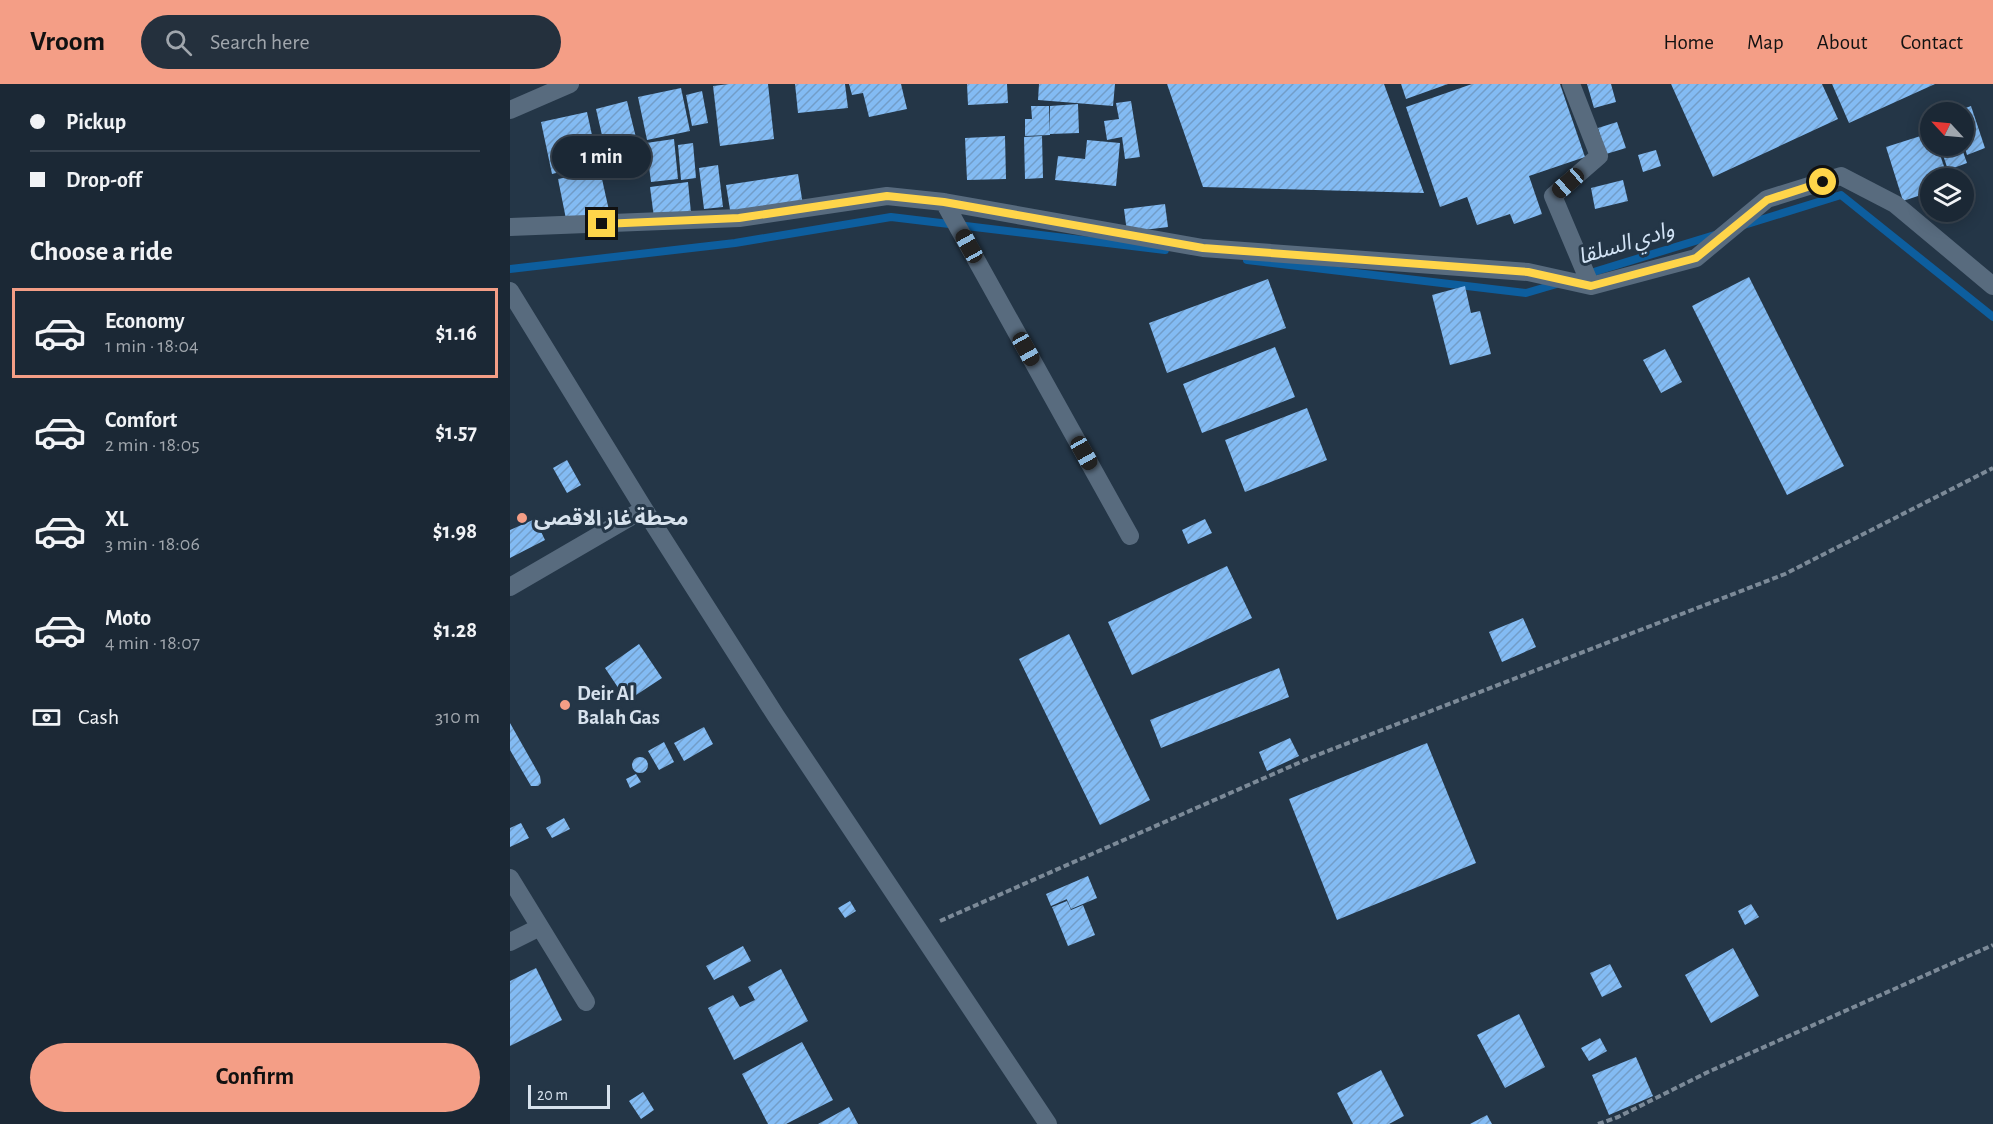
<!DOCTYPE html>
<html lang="en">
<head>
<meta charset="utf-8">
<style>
  body { margin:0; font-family:"Alegreya Sans","Noto Sans Arabic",sans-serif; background:#24303d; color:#f1f3f6; height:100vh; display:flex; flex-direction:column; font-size:22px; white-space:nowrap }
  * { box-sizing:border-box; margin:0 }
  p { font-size:20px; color:#a0a6ad }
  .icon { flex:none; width:33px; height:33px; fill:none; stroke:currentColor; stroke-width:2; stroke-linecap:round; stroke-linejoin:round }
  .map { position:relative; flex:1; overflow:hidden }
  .sheet { display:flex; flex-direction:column; background:#1b2835; width:510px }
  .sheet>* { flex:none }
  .guide { display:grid; align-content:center; height:132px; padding:0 30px; background:#1b2835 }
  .needle { width:39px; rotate:296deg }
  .buttons { position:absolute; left:1410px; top:18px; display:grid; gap:12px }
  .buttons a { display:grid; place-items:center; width:54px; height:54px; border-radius:50%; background:#1b2835; box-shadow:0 3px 15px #0003,0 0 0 2px #394450; font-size:30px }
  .scale { position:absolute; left:18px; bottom:15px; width:82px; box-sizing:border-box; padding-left:6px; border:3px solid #d7e2ed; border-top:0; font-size:16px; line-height:21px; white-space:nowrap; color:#d7e2ed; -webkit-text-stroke:4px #243647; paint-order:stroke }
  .end { position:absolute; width:27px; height:27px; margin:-14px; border:8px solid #ffd54a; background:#111; box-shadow:0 0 0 3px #111 }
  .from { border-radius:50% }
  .bubble { position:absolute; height:42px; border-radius:21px; background:#1b2835; box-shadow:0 3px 15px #0003,0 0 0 2px #394450; font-size:20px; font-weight:700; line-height:42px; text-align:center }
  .car { position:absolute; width:18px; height:36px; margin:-18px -9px; border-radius:8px; box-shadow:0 0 4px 2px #0007; background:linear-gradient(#222 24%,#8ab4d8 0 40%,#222 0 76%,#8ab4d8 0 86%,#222 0) }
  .guide b { display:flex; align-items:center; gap:21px; height:57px; font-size:22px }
  .guide b+b { border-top:2px solid #394450 }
  .guide i { width:15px; height:15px; background:#f1f3f6 }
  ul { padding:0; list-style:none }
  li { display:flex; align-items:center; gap:18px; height:90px; margin:0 12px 9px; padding:0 18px; border:3px solid transparent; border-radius:0px }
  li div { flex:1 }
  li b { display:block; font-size:22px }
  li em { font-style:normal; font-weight:700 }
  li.selected { border-color:#f49e86 }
  li>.icon { width:54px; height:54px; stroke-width:1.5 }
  h2 { padding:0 30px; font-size:27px; line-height:72px }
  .pay { display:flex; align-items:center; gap:15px; height:66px; padding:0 30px; font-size:22px }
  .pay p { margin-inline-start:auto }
  .cta { display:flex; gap:12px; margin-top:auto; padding:12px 30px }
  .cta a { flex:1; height:69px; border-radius:36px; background:#f49e86; color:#111; font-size:24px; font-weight:700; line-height:69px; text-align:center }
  header { display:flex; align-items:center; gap:36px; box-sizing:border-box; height:84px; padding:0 30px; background:#f49e86; color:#111 }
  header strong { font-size:28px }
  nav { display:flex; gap:33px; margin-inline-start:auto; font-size:21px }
  .search { width:420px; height:54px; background:#24303d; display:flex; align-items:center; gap:15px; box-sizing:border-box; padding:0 21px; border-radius:33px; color:#a0a6ad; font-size:22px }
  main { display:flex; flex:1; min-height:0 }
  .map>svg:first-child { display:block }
</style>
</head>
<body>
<header>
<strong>Vroom</strong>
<div class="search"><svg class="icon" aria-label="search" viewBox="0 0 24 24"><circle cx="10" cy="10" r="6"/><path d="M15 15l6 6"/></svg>Search here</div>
<nav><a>Home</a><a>Map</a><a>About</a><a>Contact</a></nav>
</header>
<main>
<section class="sheet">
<div class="guide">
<b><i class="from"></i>Pickup</b>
<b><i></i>Drop-off</b>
</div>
<h2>Choose a ride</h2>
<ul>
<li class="selected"><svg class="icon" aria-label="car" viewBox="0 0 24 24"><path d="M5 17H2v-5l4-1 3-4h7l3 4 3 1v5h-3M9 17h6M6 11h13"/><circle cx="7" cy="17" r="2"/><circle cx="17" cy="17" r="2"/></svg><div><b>Economy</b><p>1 min · 18:04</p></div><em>$1.16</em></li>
<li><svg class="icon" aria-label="car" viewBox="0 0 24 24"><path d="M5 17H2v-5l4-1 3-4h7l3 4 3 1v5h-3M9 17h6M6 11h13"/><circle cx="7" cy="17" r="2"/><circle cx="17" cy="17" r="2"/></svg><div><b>Comfort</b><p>2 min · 18:05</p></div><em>$1.57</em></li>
<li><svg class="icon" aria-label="car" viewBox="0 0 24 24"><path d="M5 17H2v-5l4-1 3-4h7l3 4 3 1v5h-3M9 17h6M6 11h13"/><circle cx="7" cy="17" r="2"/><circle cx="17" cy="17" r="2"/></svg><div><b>XL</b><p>3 min · 18:06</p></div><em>$1.98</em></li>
<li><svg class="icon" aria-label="car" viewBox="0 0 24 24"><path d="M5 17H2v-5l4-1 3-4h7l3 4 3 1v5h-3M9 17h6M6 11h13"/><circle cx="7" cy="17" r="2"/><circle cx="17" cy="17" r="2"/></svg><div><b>Moto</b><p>4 min · 18:07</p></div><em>$1.28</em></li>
</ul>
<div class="pay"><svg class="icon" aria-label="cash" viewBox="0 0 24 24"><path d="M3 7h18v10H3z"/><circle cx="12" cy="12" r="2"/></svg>Cash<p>310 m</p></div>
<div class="cta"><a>Confirm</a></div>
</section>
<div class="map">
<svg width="1483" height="1040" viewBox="0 0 1483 1040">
  <defs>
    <pattern id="building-hatch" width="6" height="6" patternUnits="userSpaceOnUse" patternTransform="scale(1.5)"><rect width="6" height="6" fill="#83bbf3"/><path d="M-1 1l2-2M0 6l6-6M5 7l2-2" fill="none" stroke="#729dc8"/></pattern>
  </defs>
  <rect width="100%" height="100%" fill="#243647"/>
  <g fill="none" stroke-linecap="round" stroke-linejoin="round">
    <!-- stream -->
    <path stroke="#0d5e9e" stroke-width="8" d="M1234,141L1331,111L1483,233
      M737,176L1016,209L1050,199
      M0,185L225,159L381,133L655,166
      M1074,191L1208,150"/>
  </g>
  <!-- building -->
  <path fill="url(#building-hatch)" d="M219,0H258L264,55L210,62L203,2Z
    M285,0H335L338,24L288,29Z
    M339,0H391L397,25L359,33L353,9L342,11Z
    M457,0H497L498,19L458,21Z
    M529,0H605L603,22L528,16Z
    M657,0H874L914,109L693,103Z
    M891,0H938L896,15Z
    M962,0H1050L1075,73L1019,92L1032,130L1004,140L1000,130L967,141L957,113L930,123L896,23Z
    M1077,0H1101L1106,18L1084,24Z
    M1161,0H1312L1328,35L1203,93Z
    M1322,0H1425L1339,39Z
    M171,4L180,47L137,56L128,13Z
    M192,7L198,39L182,42L176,11Z
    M117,17L131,74L99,82L86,25Z
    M621,17L630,73L615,75L612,53L597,56L594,37L609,35L606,19Z
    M568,20L569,49L540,50V22Z
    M521,22H539L540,51L515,52V35H522Z
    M1461,22L1475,64L1457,71L1454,61V28H1445Z
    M77,28L88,79L42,90L31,38Z
    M1107,38L1116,64L1096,70L1088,44Z
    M1420,49V62H1427L1438,94H1420V108L1393,117L1376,63Z
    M495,52L496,95L457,96L455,54Z
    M532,52L533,94L515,95L514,53Z
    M164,55L168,95L141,98L136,59Z
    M577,56L610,59L606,102L545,96L548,72L575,75Z
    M183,59L186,94L171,96L168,61Z
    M1430,62H1451L1457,79L1438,86Z
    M1146,66L1151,82L1133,88L1128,71Z
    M208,81L213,123L194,125L189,84Z
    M90,86L100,131L57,140L48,95Z
    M288,90L293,121L221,132L216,101Z
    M1113,96L1118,117L1085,125L1081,104Z
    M178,98L181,129L144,134L140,103Z
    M655,120L658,143L617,148L614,125Z
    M1239,193L1334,382L1277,411L1182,222Z
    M758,195L776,244L657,289L639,239Z
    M955,202L961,229L970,227L981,270L940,281L922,211Z
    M765,263L785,313L692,349L673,300Z
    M1155,265L1172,298L1151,309L1133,276Z
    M797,324L817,376L735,408L715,356Z
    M57,376L71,401L57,409L43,384Z
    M25,435L35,456L0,474V446Z
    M695,435L702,449L678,460L672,446Z
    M717,482L742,534L622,591L598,538Z
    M1013,534L1026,563L992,578L979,548Z
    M559,550L640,716L590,741L509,575Z
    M129,560L152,594L117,617L95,584Z
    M769,584L779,613L651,664L640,636Z
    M0,639L30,692L31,699L28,702H21L0,666Z
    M194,643L203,660L174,677L164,659Z
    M780,654L789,672L757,687L749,668Z
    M154,658L164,678L149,686L138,667Z
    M917,659L966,779L827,836L779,715Z
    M122 681a8 8 0 1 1 16 0a8 8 0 1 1-16 0Z
    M126,690L131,698L120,704L116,695Z
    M54,734L60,745L42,754L36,744Z
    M11,739L19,754L0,763V744Z
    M578,792L587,814L561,825L555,811L557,815L541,822L536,810Z
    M340,817L346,827L335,834L328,824Z
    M557,817L561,826L573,821L585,851L558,862L542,823Z
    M1241,820L1249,833L1235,841L1228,827Z
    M233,862L241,877L204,896L196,882Z
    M1223,864L1249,912L1201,939L1175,891Z
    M1100,880L1112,903L1092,913L1080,889Z
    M26,884L52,936L0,962V897Z
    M271,885L298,937L224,976L198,924L223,911L230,923L245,916L238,903Z
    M1009,930L1035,983L995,1004L967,951Z
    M1090,954L1097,967L1079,977L1071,964Z
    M292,958L323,1016L276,1040H258L232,990Z
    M1126,973L1143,1012L1099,1031L1082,991Z
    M871,986L894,1032L879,1040H843L827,1009Z
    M133,1008L144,1026L131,1035L119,1017Z
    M339,1023L348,1040H308Z
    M977,1031L982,1040H960Z"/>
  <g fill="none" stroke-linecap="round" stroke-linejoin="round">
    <!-- path -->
    <path stroke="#7c8a98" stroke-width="4" stroke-dasharray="6 3" stroke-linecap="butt" d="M430,837L802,673L1275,490L1483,384
      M1088,1040L1108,1033L1198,988L1483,861"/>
    <!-- minor -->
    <path stroke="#586b7e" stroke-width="18" d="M1061,0L1089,72L1043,112L1081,202
      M0,26L60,0
      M434,118L620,452
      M0,143L229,134L377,112L434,118L693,164L1018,188L1081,202L1186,174L1257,115L1331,92L1385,120L1483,202
      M0,207L134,425L266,632L538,1040
      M0,503L134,425
      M0,794L76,918
      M0,858L30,843"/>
  </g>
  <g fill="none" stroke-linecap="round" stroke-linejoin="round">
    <!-- route -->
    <path stroke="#ffd54a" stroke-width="8" d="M92,140L229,134L377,112L434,118L693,164L1018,188L1081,202L1186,174L1257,116L1313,98"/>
  </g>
  <!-- markers -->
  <g fill="#f49e86" stroke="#243647" stroke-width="2">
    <circle cx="12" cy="434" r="6"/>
    <circle cx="55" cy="621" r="6"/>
  </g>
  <g text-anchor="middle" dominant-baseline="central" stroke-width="6" stroke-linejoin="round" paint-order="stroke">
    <!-- poi labels -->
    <g font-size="21" font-weight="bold" fill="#d7e2ed" stroke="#243647" text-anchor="start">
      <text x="24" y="434">محطة غاز الاقصى</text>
      <text x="67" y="609">Deir Al<tspan x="67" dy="24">Balah Gas</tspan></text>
    </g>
    <!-- water labels -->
    <g font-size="22" font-style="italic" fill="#d2e3f5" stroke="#243647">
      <text transform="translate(1116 159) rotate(-17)">وادي السلقا</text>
    </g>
  </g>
</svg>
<div class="buttons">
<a><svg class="needle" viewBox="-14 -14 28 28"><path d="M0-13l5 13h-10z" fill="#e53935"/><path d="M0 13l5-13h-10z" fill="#a0a6ad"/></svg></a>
<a><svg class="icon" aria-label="layers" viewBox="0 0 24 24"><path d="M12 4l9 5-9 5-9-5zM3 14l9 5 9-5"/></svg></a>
</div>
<div class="scale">20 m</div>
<i class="end from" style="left:1313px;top:98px"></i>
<i class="end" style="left:92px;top:140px"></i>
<div class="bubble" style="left:42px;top:52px;width:99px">1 min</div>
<i class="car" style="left:1058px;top:99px;rotate:229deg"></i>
<i class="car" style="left:459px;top:162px;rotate:331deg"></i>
<i class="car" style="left:516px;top:265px;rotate:151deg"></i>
<i class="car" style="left:574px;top:369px;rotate:151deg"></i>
</div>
</main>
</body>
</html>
